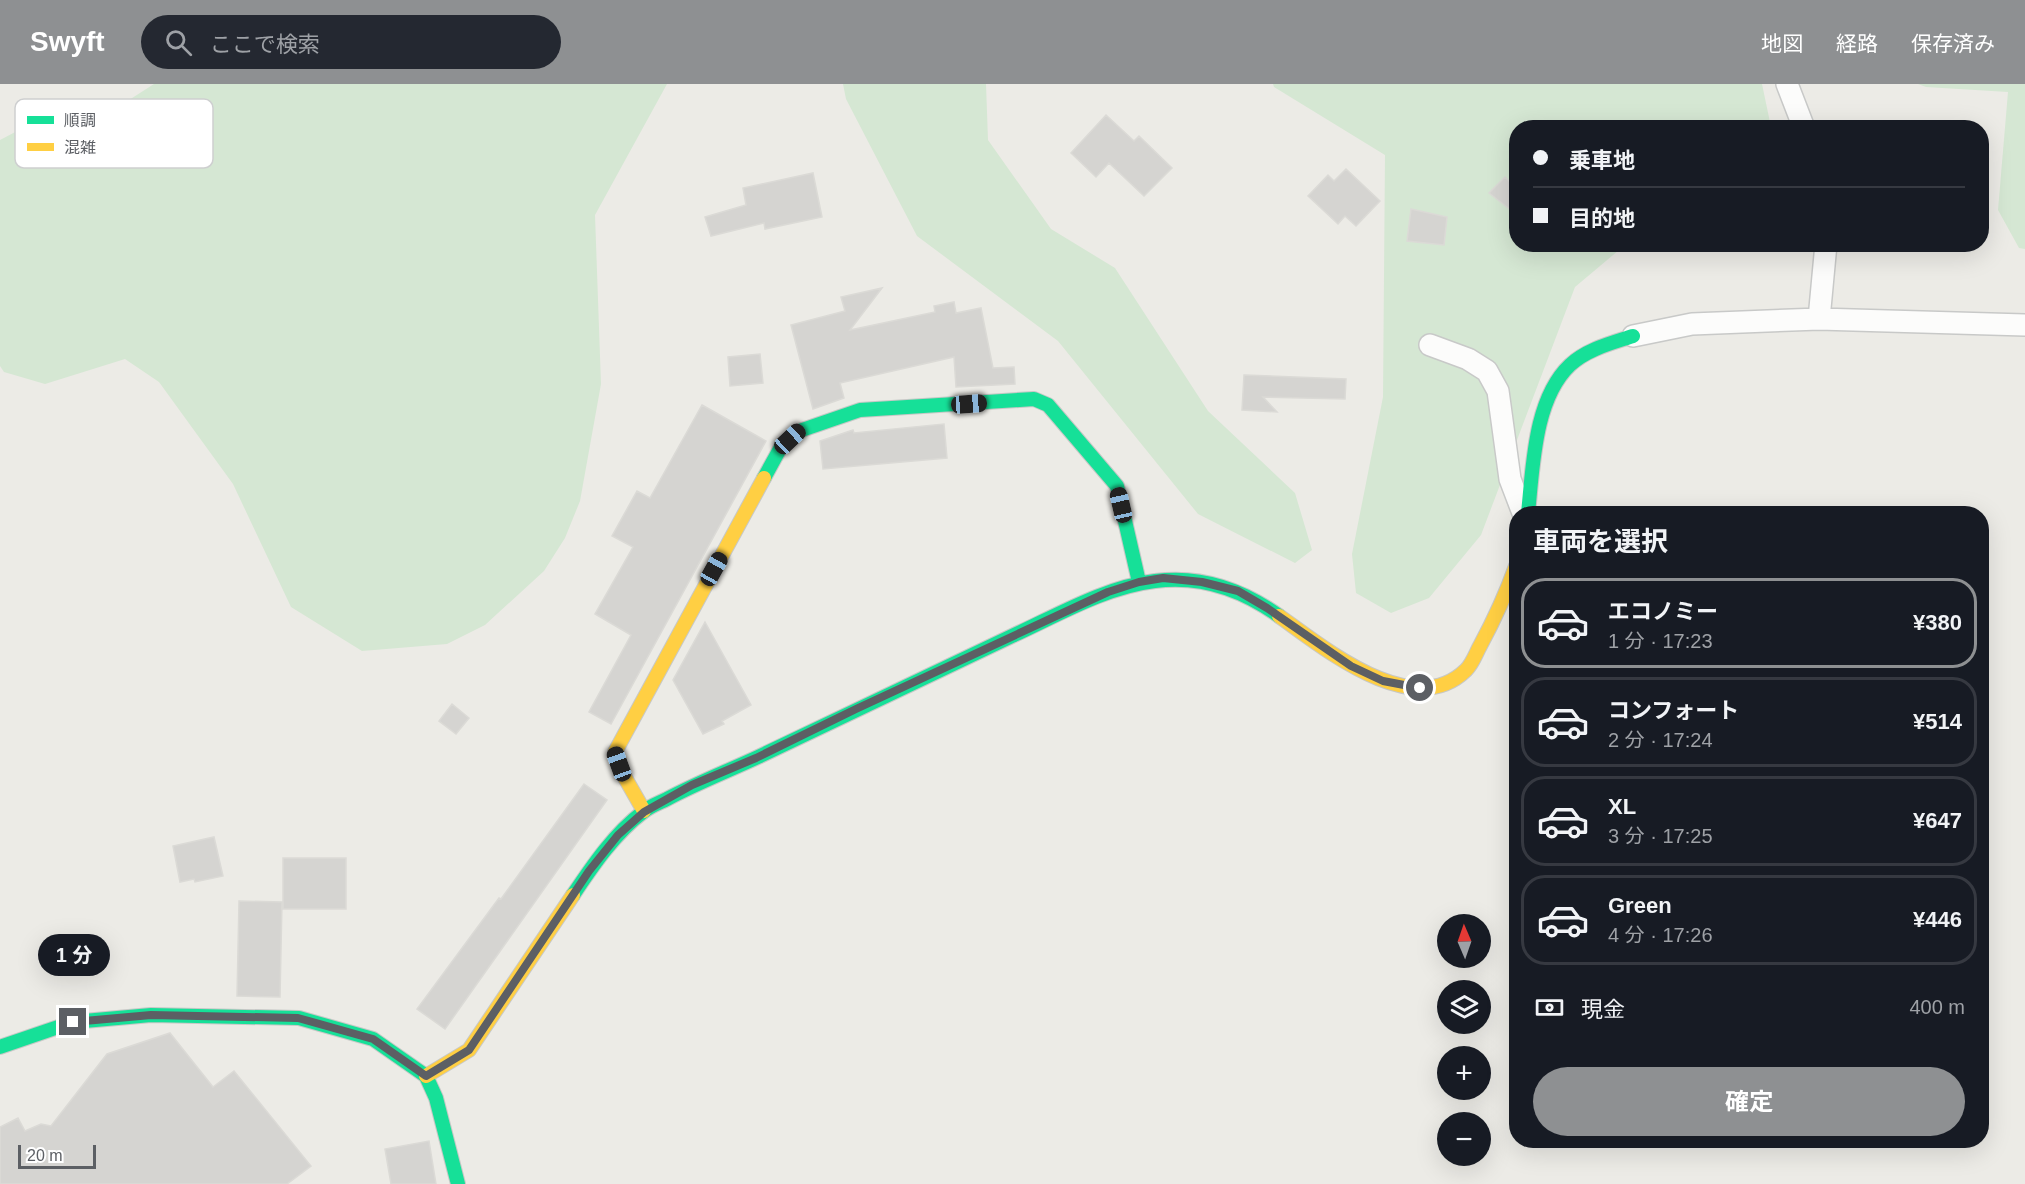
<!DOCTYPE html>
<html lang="ja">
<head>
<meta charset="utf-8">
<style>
  body { margin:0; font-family:Arial,"Noto Sans JP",sans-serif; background:#242831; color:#f1f3f6; height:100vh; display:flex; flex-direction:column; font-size:22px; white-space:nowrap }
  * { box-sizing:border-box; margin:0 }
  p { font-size:20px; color:#9ea1a6 }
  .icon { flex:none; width:33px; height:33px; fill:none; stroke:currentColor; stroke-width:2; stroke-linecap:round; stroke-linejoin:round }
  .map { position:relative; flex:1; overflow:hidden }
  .details { position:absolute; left:1509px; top:422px; width:480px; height:642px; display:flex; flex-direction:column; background:#171b24; border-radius:24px; box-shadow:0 6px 24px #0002 }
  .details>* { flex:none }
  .hud { position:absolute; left:1509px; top:36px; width:480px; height:132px; border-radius:24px; box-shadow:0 6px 24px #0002; display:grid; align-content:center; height:132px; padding:0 24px; background:#171b24 }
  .needle { width:39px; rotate:358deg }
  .fabs { position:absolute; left:1437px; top:830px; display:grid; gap:12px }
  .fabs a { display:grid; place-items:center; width:54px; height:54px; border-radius:50%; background:#171b24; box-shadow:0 6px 24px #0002; font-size:30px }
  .scale { position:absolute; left:18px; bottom:15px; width:78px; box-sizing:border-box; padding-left:6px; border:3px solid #5c5f64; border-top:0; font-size:16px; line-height:21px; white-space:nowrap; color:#5c5f64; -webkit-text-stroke:4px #fff; paint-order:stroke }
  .end { position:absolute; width:27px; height:27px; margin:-14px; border:8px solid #5c5f64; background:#fff; box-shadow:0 0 0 3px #fff }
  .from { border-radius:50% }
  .bubble { position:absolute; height:42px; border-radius:21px; background:#171b24; box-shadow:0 6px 24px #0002; font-size:20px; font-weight:700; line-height:42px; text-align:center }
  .car { position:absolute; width:18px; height:36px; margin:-18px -9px; border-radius:8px; box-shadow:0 0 4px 2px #0007; background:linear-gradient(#222 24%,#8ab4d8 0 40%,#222 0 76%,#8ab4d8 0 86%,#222 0) }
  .hud b { display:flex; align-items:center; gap:21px; height:57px; font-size:22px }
  .hud b+b { border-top:2px solid #363941 }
  .hud i { width:15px; height:15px; background:#f1f3f6 }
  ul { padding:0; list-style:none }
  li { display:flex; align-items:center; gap:18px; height:90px; margin:0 12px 9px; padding:0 12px; border:3px solid #363941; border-radius:24px }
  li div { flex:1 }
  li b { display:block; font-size:22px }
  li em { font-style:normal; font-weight:700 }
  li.active { border-color:#8e9092 }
  li>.icon { width:54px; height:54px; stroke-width:1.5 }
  h2 { padding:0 24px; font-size:27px; line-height:72px }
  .pay { display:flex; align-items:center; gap:15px; height:66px; padding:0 24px; font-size:22px }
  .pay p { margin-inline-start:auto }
  .primary-button { display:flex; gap:12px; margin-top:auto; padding:12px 24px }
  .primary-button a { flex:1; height:69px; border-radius:36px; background:#8e9092; color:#fff; font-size:24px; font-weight:700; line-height:69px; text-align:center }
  header { display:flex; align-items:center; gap:36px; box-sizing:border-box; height:84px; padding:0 30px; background:#8e9092; color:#fff }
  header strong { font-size:28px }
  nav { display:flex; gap:33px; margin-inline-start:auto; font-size:21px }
  .search { width:420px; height:54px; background:#242831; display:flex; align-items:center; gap:15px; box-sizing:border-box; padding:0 21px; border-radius:33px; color:#9ea1a6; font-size:22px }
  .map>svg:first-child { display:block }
</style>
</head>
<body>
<header>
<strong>Swyft</strong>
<div class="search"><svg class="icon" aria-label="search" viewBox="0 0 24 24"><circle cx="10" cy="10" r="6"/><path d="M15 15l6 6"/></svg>ここで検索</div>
<nav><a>地図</a><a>経路</a><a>保存済み</a></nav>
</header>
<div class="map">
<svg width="2025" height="1100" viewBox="0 0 2025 1100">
  <rect width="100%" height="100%" fill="#ecebe6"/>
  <!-- green -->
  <path fill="#d5e7d3" d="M154,0H667L595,131L601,300L580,417L565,454L544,487L485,541L447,560L362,567L291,523L233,400L159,298L125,275L45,300L4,288L0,282V56L44,33L104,32Z
    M843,0H986L988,56L1051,145L1115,184L1208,327L1295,409L1312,466L1295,479L1198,430L1058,257L917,152L846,15Z
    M1273,0H1762L1771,43L1516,44V160L1625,161L1575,203L1481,451L1429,514L1391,529L1356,509L1352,470L1383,313L1385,71L1274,3Z
    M1918,0H2025V165L2019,164L1998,126L2008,8L1926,3Z"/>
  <!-- building -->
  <path fill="#d5d4d1" stroke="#dbdad6" stroke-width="1.5" d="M1106,31L1134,57L1139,52L1172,84L1144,112L1109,79L1096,93L1071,69Z
    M1346,85L1380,117L1356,142L1345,132L1338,140L1308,112L1328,91L1334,97Z
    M813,89L822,133L765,145L764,139L711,152L705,133L746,121L743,104Z
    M1505,93L1516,104V130L1489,109Z
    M1411,125L1447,133L1444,161L1407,157Z
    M882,204L850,246L935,228L934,222L954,218L956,229L981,224L993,284L1014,283L1015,300L956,303L954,273L840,299L844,314L813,325L791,241L845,227L841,213Z
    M760,270L763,299L730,302L728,273Z
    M1244,291L1346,295L1345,315L1263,313L1277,328L1242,326Z
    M702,321L766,357L611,640L589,628L631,551L595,530L633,463L612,452L637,407L650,414Z
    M944,340L947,374L823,385L820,357L853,346L854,349Z
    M705,538L751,621L722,637L724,640L703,650L673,596Z
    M452,620L469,634L456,650L439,637Z
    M584,700L607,716L445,945L417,925L499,814L501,815Z
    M214,753L223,792L195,798L194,795L180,798L173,762Z
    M283,774H346V825H283Z
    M239,817L282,818L280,913L237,912Z
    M170,949L213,1003L234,987L311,1082L287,1100H0V1043L18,1034L25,1047L41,1040L51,1042L107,970Z
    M429,1057L436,1100H391L385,1065Z"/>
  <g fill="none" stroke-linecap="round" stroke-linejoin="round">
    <!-- street casing -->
    <g stroke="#c8c9c8" stroke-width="24">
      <path id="street" d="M1787,0L1804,44
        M1819,235L1826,160
        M1633,252L1692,240L1819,235L2025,241
        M1430,261L1468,275L1487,287L1498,307L1510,395L1523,429"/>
    </g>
    <!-- fast casing -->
    <g stroke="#c7c8c6" stroke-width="16">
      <path id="fast" d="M764,394L781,363L799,347L860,326L1034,315L1048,321L1117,402L1139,498
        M1528,429C1533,383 1534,315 1570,281C1587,265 1612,259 1633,252
        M573,811C593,781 615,749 643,728C650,722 659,719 667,715C697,699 728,687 758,673C843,633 927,592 1012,552C1058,531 1105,503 1155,497C1201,491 1243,506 1279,532
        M0,963L73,938L151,931L299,934L373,955L426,992L436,1014L458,1100"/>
    </g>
    <!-- slow casing -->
    <g stroke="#c7c8c6" stroke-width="16">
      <path id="slow" d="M1279,532C1324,564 1413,638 1466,586C1473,579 1476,569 1480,562C1494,536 1506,510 1516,482
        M644,727L624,692L615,668L764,394
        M426,992L469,966L573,811"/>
    </g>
    <!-- street -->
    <use href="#street" stroke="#fcfcfb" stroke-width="21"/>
    <!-- fast -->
    <use href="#fast" stroke="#16e098" stroke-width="14"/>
    <!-- slow -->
    <use href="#slow" stroke="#ffcf43" stroke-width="14"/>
  </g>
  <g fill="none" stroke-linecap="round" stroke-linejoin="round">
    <!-- route -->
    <path stroke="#5c5f64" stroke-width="8" d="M73,938L151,931L298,934L373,955L426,992L469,966L589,787L618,751L644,728L692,701L756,674L856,625L1108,508L1139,498L1163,494L1202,498L1238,507L1267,524L1351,582L1383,597L1420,604"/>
  </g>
  <!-- legend -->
  <rect x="15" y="15" width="198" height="69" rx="9" fill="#fff" stroke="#cecfd0" stroke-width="1.5"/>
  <rect x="27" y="32" width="27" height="8" fill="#16e098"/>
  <rect x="27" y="59" width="27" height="8" fill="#ffcf43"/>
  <g font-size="16" fill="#5c5f64">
    <text x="64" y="42">順調</text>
    <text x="64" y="69">混雑</text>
  </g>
</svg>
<div class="fabs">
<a><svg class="needle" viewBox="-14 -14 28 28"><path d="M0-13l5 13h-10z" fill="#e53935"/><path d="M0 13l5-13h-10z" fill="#9ea1a6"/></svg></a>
<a><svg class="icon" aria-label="layers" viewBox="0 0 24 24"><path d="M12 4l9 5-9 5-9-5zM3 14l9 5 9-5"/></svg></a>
<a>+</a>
<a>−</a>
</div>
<div class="scale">20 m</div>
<i class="end from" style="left:1420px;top:604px"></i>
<i class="end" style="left:73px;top:938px"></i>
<div class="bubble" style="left:38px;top:850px;width:72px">1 分</div>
<i class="car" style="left:969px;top:320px;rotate:86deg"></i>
<i class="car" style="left:790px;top:355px;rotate:47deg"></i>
<i class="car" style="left:1121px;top:421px;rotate:347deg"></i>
<i class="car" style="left:714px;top:485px;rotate:29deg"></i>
<i class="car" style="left:619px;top:680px;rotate:340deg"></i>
<div class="hud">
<b><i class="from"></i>乗車地</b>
<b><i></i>目的地</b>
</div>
<section class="details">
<h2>車両を選択</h2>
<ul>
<li class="active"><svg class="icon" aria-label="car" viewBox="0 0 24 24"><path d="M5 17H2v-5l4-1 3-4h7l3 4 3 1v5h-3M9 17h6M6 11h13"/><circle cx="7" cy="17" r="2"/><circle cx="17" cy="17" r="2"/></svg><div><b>エコノミー</b><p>1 分 · 17:23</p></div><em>¥380</em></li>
<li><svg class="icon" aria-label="car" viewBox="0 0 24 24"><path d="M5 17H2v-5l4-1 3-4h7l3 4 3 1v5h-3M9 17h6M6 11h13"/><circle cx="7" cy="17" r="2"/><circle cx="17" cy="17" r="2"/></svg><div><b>コンフォート</b><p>2 分 · 17:24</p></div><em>¥514</em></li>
<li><svg class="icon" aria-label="car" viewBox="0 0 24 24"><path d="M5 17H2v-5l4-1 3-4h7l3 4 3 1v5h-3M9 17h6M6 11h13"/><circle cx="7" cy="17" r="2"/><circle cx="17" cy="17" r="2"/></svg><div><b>XL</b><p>3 分 · 17:25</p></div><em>¥647</em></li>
<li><svg class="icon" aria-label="car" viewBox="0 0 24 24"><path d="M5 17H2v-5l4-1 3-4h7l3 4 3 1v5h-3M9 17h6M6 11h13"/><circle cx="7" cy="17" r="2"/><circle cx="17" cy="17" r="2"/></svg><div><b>Green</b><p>4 分 · 17:26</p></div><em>¥446</em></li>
</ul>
<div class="pay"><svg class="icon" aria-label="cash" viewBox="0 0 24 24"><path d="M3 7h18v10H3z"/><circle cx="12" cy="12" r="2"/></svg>現金<p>400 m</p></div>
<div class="primary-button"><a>確定</a></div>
</section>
</div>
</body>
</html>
